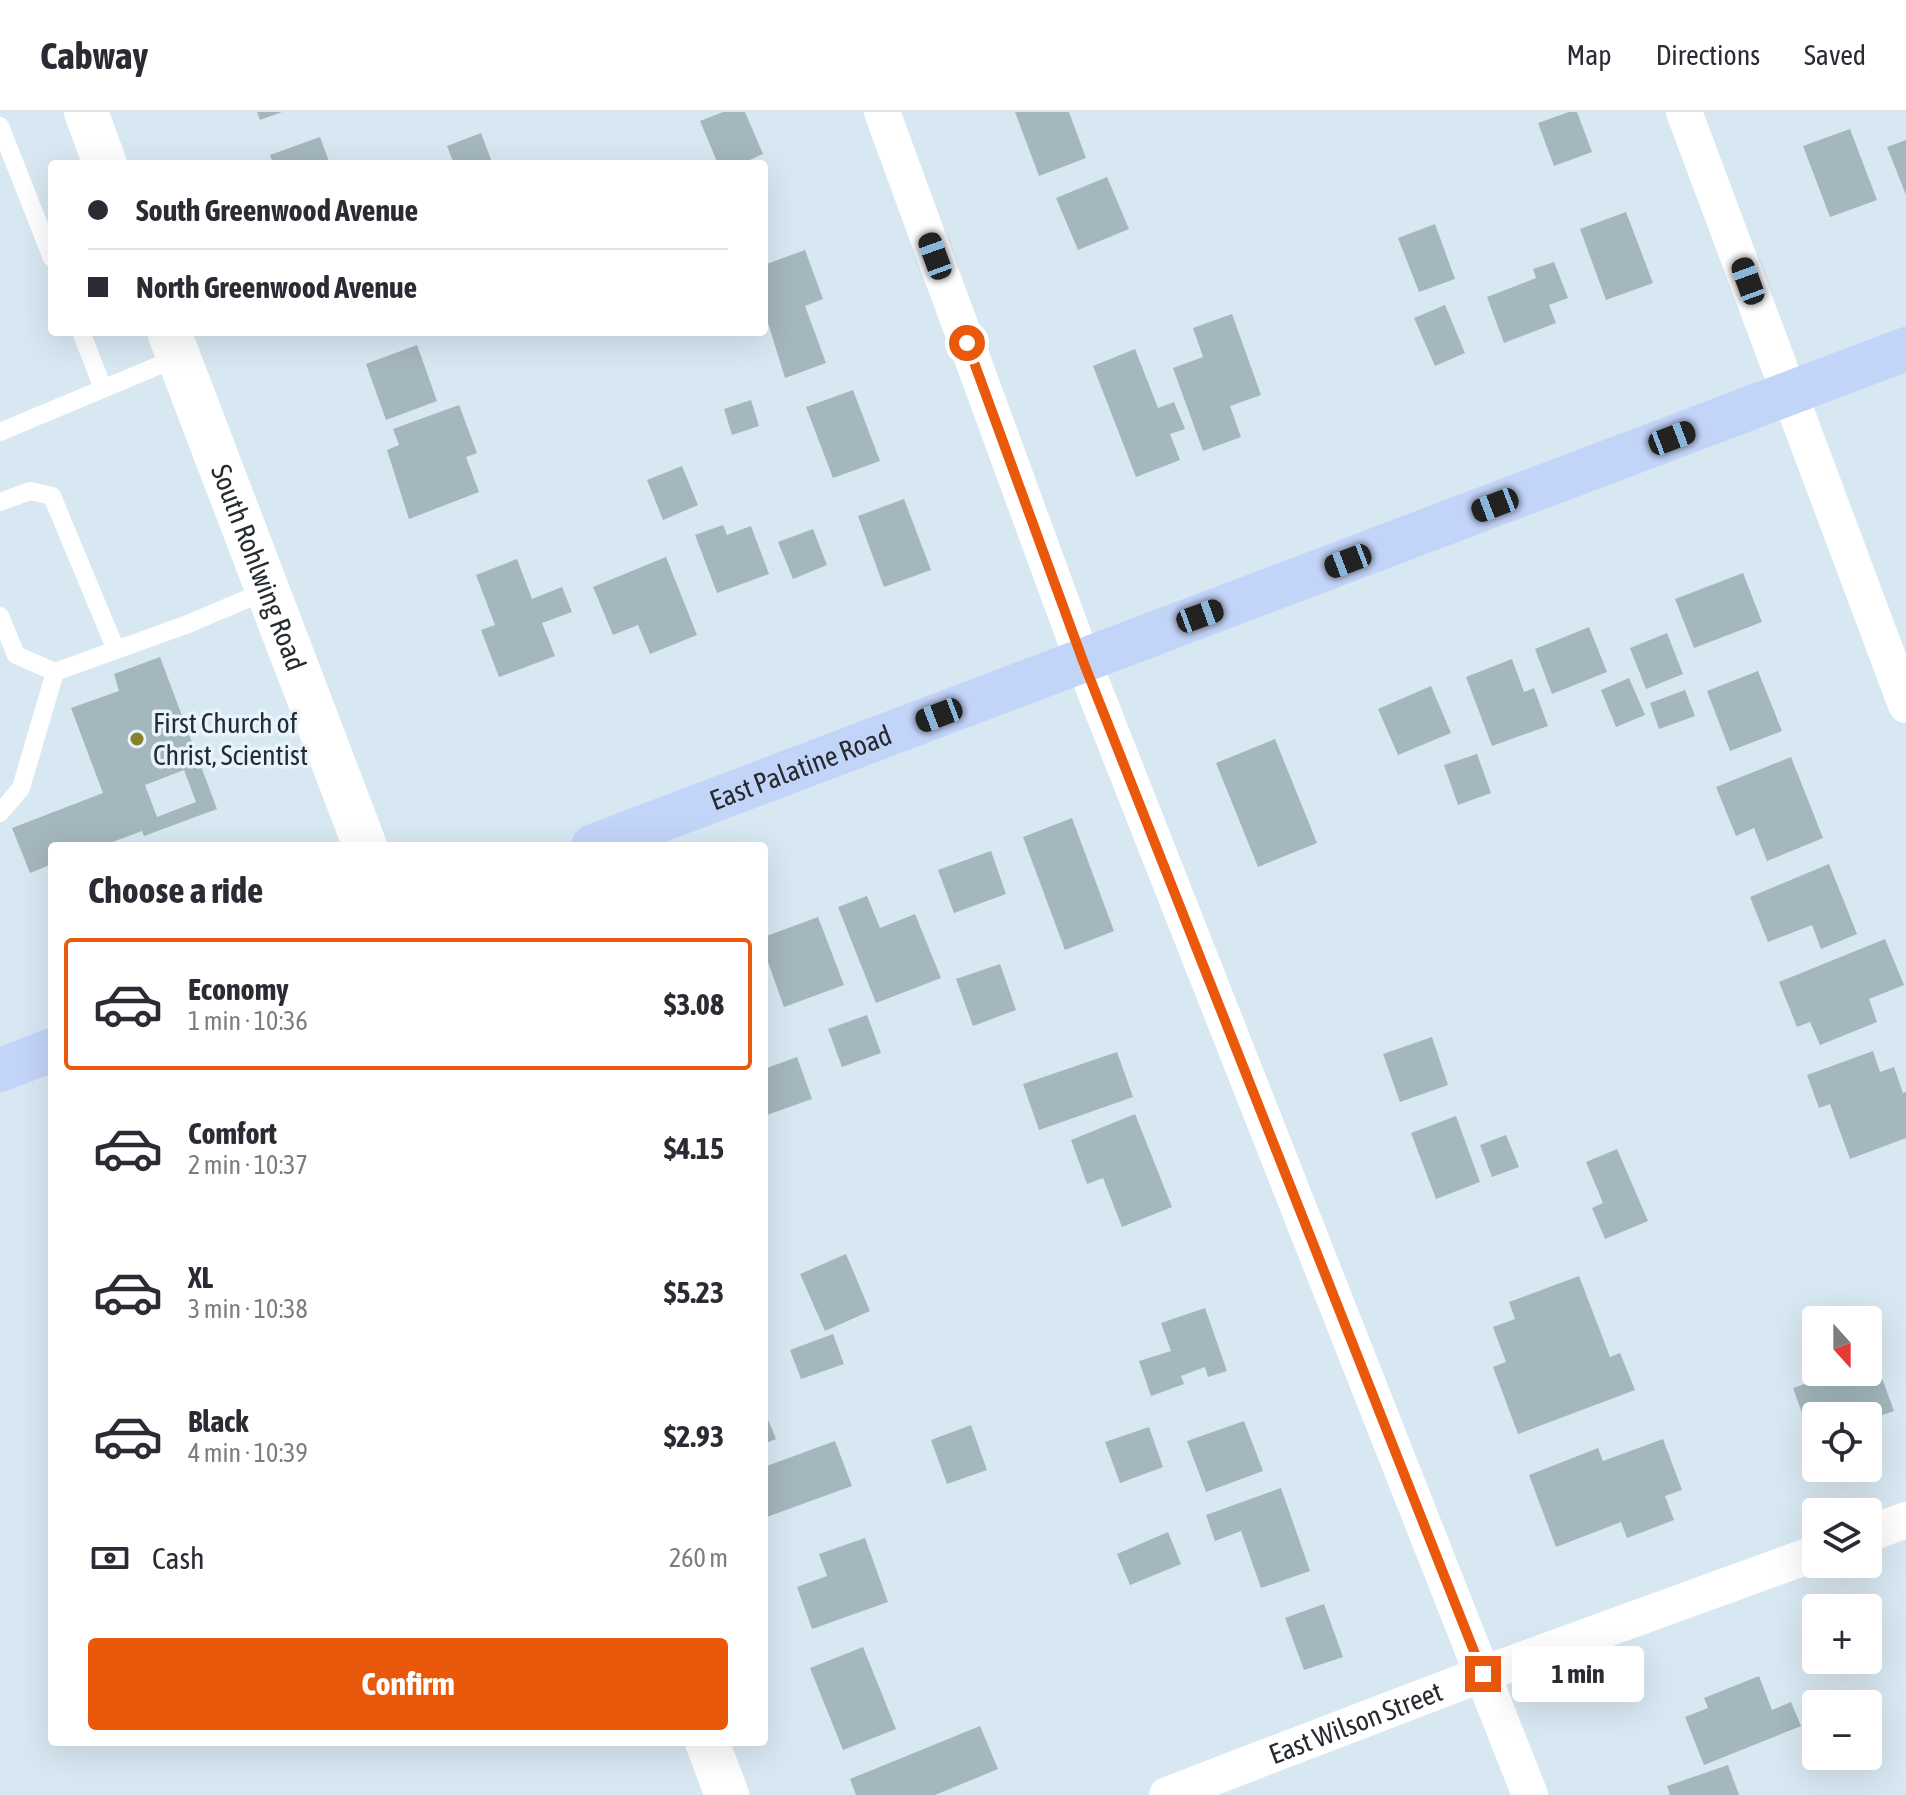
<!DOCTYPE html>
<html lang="en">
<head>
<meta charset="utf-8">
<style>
  body { margin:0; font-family:"Asap Condensed",sans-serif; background:#f2f2f3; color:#2b2b33; height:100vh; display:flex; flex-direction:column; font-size:30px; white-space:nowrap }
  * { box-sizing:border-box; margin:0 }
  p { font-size:26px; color:#7c7c81 }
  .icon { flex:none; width:44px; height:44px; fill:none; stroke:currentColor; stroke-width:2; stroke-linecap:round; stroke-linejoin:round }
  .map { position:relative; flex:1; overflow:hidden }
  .panel { position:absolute; left:48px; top:730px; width:720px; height:904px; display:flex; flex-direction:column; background:#fff; border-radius:8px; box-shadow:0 8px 32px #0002 }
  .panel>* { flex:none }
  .banner { position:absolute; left:48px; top:48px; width:720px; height:176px; border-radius:8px; box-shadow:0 8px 32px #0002; display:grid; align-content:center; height:176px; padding:0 40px; background:#fff }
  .needle { width:52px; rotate:159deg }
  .buttons { position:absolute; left:1802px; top:1194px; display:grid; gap:16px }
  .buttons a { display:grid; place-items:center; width:80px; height:80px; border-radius:8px; background:#fff; box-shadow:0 8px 32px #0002; font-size:40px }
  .end { position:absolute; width:36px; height:36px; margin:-18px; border:10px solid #ea580c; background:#fff; box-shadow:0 0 0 4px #fff }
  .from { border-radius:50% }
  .bubble { position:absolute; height:56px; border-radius:8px; background:#fff; box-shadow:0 8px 32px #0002; font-size:26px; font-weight:700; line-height:56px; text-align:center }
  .car { position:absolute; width:24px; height:48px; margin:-24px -12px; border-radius:10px; box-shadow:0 0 6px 2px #0007; background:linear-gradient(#222 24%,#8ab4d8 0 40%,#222 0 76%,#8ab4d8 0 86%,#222 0) }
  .banner b { display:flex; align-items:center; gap:28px; height:76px; font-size:30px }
  .banner b+b { border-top:2px solid #e1e1e2 }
  .banner i { width:20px; height:20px; background:#2b2b33 }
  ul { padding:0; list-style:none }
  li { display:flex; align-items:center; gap:24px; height:132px; margin:0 16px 12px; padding:0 24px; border:4px solid transparent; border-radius:8px }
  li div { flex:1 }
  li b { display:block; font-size:30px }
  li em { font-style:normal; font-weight:700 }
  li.on { border-color:#ea580c }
  li>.icon { width:72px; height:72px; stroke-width:1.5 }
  h2 { padding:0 40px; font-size:36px; line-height:96px }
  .pay { display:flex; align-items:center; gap:20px; height:88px; padding:0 40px; font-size:30px }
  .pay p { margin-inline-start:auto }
  .cta { display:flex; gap:16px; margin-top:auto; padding:16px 40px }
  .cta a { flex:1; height:92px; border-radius:8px; background:#ea580c; color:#fff; font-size:32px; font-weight:700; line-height:92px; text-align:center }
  header { display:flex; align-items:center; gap:48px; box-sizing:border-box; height:112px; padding:0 40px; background:#fff; border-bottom:2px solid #e1e1e2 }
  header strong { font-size:38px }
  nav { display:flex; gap:44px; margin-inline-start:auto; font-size:28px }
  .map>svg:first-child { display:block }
</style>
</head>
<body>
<header>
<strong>Cabway</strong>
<nav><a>Map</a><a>Directions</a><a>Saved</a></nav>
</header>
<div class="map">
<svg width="1906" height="1683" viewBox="0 0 1906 1683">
  <rect width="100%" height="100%" fill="#d8e8f3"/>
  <!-- building -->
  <path fill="#a4b7bc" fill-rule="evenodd" d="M257,0H282L260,8Z
    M723,0H745L763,42L741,52H718L700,9Z
    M1015,0H1069L1086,46L1039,64Z
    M1569,0H1577L1592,40L1554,54L1538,11Z
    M1850,17L1877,88L1830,105L1803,34Z
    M481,21L492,50L454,52L447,34Z
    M320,25L330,52H273L270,43Z
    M1906,28V83L1887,35Z
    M1107,65L1129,117L1078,138L1056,86Z
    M1626,100L1653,171L1606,188L1580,117Z
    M1435,112L1455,167L1419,180L1398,126Z
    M805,138L823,187L805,194L826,251L785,266L764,198V153Z
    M1554,150L1568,186L1549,193L1556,211L1504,231L1487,185L1536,166L1533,157Z
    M1445,193L1465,241L1435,254L1414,206Z
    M1232,202L1261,283L1230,294L1241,325L1203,339L1173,256L1203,245L1193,216Z
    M417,233L437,289L386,308L366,252Z
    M1135,237L1158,296L1174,290L1185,317L1170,322L1180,348L1136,365L1093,254Z
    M853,278L880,349L833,366L806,295Z
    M751,288L759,314L732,323L724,297Z
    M459,293L477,341L466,345L479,380L409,407L387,338L399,333L393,317Z
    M682,354L698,393L663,408L647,368Z
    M904,387L931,458L884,475L858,404Z
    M723,413L727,423L751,414L769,462L717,481L695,423Z
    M813,417L827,453L793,467L778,430Z
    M666,445L697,523L650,542L638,513L613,523L593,475Z
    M517,447L532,487L562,475L572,500L542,511L555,544L499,565L481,518L495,513L476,463Z
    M1743,461L1762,510L1694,536L1675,487Z
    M1589,515L1607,560L1552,582L1535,537Z
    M1667,521L1683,562L1646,577L1630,536Z
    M160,545L217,697L144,724L142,719L102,734H52V752L30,761L12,716L103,681L71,596L119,579L114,562ZM184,658L196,690L157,705L145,673Z
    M1512,547L1524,580L1534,576L1548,614L1492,634L1466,565Z
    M1758,559L1782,619L1730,639L1707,579Z
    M1629,566L1645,603L1616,615L1601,578Z
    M1431,574L1451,621L1398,643L1378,597Z
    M1685,578L1695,604L1659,617L1650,591Z
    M1275,627L1317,731L1258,755L1216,651Z
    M1477,642L1491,681L1458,693L1444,653Z
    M1791,645L1823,726L1767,749L1754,716L1736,724L1716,675Z
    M1072,706L1114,819L1065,838L1023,725Z
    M991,739L1006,782L954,801L938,758Z
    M1829,752L1857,822L1821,837L1812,813L1768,830L1750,785Z
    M867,784L880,816L915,802L941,866L876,891L838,795Z
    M818,805L844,873L784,895L764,839V825Z
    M1885,827L1904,873L1869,887L1877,910L1820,933L1810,910L1797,915L1779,870Z
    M1000,852L1016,898L973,914L956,867Z
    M867,903L881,941L842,955L828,917Z
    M1432,925L1448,973L1400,990L1383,942Z
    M1873,939L1880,960L1894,955L1903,981L1906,980V1026L1850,1047L1830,992L1819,996L1807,963Z
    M1117,940L1133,985L1039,1018L1023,972Z
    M797,945L812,987L764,1004V957Z
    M1135,1002L1172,1095L1122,1115L1103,1066L1087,1072L1071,1028Z
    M1456,1004L1480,1070L1436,1087L1411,1021Z
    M1506,1023L1519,1055L1492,1065L1480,1033Z
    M1617,1037L1648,1109L1605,1127L1592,1096L1603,1091L1586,1050Z
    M846,1142L870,1199L825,1219L800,1162Z
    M1579,1164L1610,1245L1620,1241L1635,1278L1518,1322L1493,1255L1506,1250L1493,1215L1515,1207L1509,1190Z
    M1205,1196L1227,1259L1208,1265L1205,1255L1181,1264L1184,1272L1151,1284L1139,1249L1171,1239L1161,1211Z
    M833,1222L844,1252L801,1267L790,1238Z
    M1875,1247L1894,1299L1868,1308V1304H1816V1327L1812,1329L1793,1276L1838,1260H1868V1249Z
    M764,1298L776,1327L764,1332Z
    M1244,1309L1263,1359L1206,1380L1187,1329Z
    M971,1313L987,1358L947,1372L931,1328Z
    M1149,1315L1163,1355L1120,1371L1105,1330Z
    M1663,1327L1682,1378L1665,1384L1674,1408L1627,1426L1621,1410L1556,1435L1529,1363L1598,1336L1603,1349Z
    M835,1329L852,1374L764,1406V1355Z
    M1281,1376L1310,1459L1261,1476L1241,1419L1215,1429L1206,1403Z
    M1168,1420L1181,1452L1130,1473L1117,1442Z
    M865,1426L888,1490L812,1517L797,1475L827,1464L819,1442Z
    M1324,1492L1343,1545L1304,1558L1285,1506Z
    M863,1535L896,1617L843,1638L810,1556Z
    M1759,1564L1772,1598L1791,1590L1801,1614L1704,1653L1685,1605L1708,1596L1704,1586Z
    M980,1614L998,1657L935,1683H856L850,1667Z
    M1728,1653L1739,1683H1670L1667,1674Z"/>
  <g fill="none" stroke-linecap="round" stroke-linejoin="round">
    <!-- service -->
    <path stroke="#fff" stroke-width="18" d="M0,14L52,146
      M81,220L103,276
      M0,320L179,245
      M0,390L30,379L52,384L116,538
      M0,504L16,543L55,560L188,512L268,478
      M0,701L21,676L55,560"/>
    <!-- minor -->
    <g stroke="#fff" stroke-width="36">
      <path d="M882,0L1083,549L1530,1683"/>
      <path d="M1684,0L1906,593"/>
      <path d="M1868,1422L1906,1408"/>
      <path id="s1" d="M1167,1683L1483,1562L1816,1441"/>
    </g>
    <!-- tertiary -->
    <g stroke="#fff" stroke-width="44">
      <path d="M86,0L105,52"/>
      <path id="s2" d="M169,220L365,734"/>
      <path d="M707,1630L727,1683"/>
    </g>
    <!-- primary -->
    <g stroke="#c3d4f9" stroke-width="44">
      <path id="s3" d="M593,734L1906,237"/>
      <path d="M0,958L52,938"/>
    </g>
  </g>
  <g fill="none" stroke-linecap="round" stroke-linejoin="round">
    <!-- route -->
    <path stroke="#ea580c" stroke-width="10" d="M967,231L1083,549L1483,1562"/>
  </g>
  <!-- markers -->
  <circle fill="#878129" stroke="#e8f4fd" stroke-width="3" cx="137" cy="627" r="8"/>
  <g text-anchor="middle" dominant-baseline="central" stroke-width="7" stroke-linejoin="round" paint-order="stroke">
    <!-- street labels -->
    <g font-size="28" fill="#262b30" stroke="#e8f4fd">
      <text stroke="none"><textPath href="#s2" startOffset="252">South Rohlwing Road</textPath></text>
      <text stroke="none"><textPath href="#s3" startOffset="222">East Palatine Road</textPath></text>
      <text stroke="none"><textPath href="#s1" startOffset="202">East Wilson Street</textPath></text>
    </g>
    <!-- poi labels -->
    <g font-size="28" fill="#262b30" stroke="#e8f4fd" text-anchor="start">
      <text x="153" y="611">First Church of<tspan x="153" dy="32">Christ, Scientist</tspan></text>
    </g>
  </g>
</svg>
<div class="buttons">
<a><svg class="needle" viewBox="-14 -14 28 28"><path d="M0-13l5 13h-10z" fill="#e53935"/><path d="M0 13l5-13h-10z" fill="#7c7c81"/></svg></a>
<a><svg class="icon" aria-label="locate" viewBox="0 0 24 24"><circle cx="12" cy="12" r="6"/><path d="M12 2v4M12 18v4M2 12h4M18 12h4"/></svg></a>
<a><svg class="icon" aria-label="layers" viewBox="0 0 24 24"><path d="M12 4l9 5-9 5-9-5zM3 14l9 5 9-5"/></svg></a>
<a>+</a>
<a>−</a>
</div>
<i class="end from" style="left:967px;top:231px"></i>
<i class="end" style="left:1483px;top:1562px"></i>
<div class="bubble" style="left:1512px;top:1534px;width:132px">1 min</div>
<i class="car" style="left:935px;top:144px;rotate:340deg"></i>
<i class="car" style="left:1748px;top:169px;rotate:340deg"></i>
<i class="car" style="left:1672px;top:326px;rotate:69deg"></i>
<i class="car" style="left:1495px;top:393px;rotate:249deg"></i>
<i class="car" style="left:1348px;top:449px;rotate:249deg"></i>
<i class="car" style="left:1200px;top:504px;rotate:70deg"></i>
<i class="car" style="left:939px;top:603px;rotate:249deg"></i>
<div class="banner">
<b><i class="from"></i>South Greenwood Avenue</b>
<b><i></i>North Greenwood Avenue</b>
</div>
<section class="panel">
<h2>Choose a ride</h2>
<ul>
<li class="on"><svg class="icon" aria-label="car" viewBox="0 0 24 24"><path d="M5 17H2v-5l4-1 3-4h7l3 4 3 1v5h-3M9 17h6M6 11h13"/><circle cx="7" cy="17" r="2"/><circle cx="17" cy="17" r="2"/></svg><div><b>Economy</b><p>1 min · 10:36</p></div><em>$3.08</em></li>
<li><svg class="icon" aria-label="car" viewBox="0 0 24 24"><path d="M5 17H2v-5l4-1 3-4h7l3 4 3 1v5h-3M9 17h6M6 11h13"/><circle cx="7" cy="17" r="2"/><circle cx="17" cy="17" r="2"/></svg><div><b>Comfort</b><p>2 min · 10:37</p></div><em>$4.15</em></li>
<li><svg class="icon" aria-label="car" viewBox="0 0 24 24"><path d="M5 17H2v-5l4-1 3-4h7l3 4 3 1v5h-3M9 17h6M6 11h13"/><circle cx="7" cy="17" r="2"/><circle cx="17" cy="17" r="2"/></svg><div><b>XL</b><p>3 min · 10:38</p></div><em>$5.23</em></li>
<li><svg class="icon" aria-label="car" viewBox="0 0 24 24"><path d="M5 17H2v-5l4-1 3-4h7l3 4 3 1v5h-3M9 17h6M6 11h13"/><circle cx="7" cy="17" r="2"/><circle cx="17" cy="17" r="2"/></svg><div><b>Black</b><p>4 min · 10:39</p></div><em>$2.93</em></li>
</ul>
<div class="pay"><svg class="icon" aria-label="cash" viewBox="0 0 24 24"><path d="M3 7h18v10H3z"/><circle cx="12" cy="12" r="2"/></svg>Cash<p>260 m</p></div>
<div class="cta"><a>Confirm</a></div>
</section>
</div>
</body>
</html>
